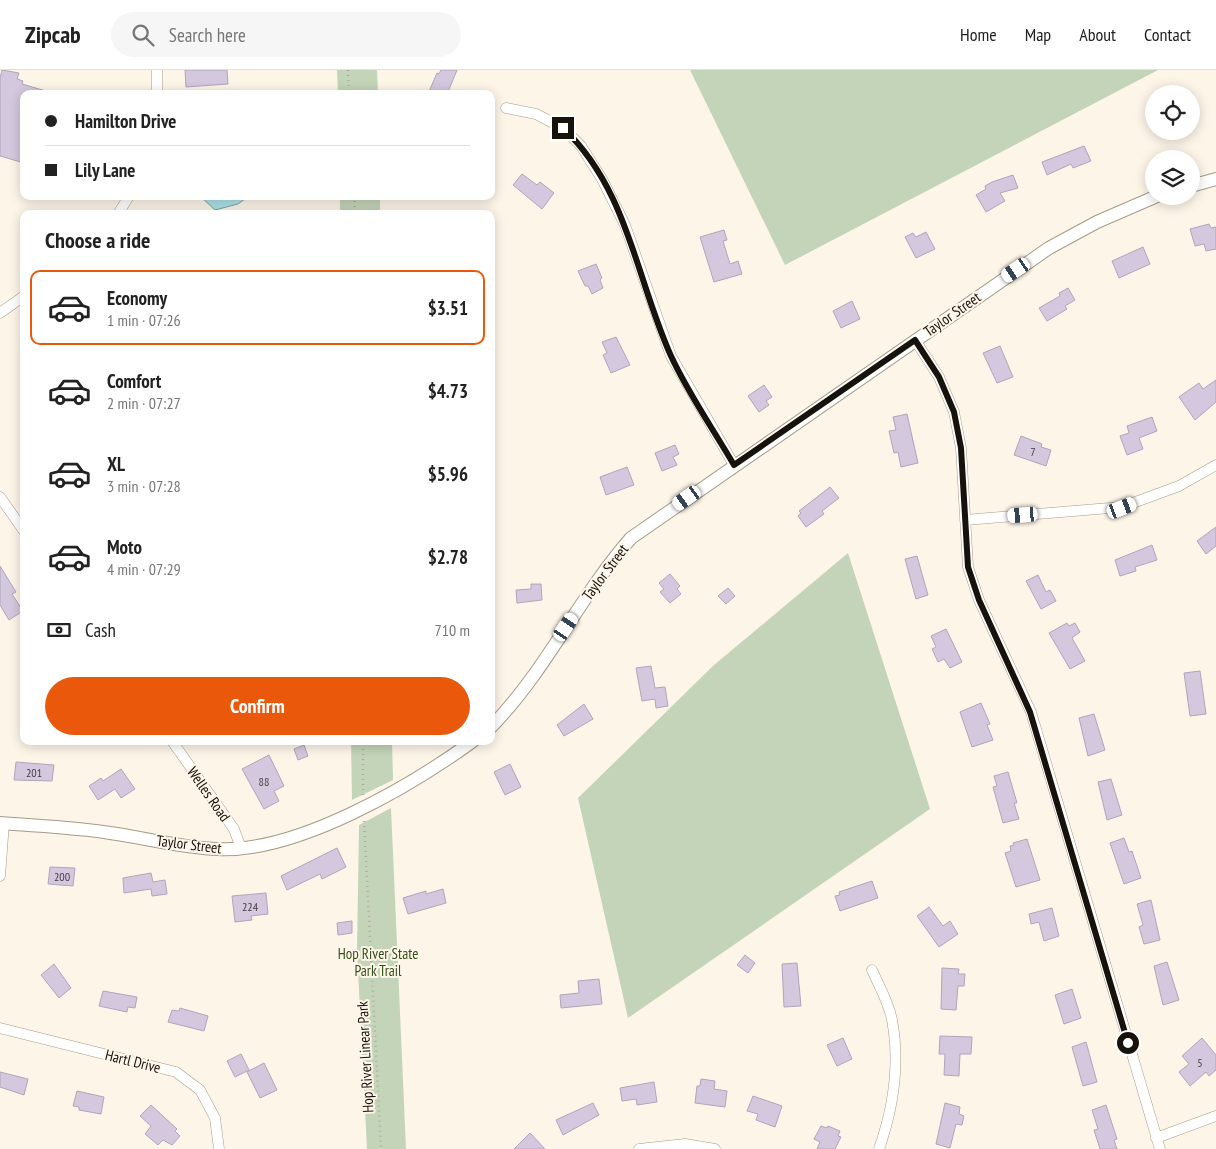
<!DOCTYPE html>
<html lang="en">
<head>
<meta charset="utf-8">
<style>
  body { margin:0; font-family:"PT Sans Narrow",sans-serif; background:#f6f6f6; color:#222; height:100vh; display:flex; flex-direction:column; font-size:19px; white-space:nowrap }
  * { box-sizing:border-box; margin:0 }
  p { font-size:16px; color:#767676 }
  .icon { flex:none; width:28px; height:28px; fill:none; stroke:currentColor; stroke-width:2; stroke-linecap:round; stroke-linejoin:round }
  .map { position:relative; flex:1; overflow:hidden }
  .side { position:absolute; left:20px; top:140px; width:475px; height:535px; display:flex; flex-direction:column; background:#fff; border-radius:10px; box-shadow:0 2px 12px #0003 }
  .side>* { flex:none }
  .banner { position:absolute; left:20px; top:20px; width:475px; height:110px; border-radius:10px; box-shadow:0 2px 12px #0003; display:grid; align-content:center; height:110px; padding:0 25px; background:#fff }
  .controls { position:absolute; left:1145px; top:15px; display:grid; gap:10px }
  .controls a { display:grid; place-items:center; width:55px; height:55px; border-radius:50%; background:#fff; box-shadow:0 2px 12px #0003; font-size:25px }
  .end { position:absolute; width:22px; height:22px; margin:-11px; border:6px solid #17120b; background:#fff; box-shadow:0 0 0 2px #fff }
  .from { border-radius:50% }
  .car { position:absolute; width:15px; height:30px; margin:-15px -8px; border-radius:6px; box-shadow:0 0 4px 1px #0007; background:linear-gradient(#fff 24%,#345 0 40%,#fff 0 76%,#345 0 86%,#fff 0) }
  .banner b { display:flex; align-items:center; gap:18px; height:48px; font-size:19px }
  .banner b+b { border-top:1px solid #e0e0e0 }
  .banner i { width:12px; height:12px; background:#222 }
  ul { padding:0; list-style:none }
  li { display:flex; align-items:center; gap:15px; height:75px; margin:0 10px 8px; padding:0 15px; border:2px solid transparent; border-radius:10px }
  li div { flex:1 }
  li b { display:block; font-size:19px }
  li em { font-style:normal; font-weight:700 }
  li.current { border-color:#ea580c }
  li>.icon { width:45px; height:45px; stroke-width:1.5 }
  h2 { padding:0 25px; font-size:22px; line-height:60px }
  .pay { display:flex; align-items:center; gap:12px; height:55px; padding:0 25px; font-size:19px }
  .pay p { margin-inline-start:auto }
  .button { display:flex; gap:10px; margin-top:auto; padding:10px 25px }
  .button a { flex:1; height:58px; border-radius:30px; background:#ea580c; color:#fff; font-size:20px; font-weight:700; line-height:58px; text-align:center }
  header { display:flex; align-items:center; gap:30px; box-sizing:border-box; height:70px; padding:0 25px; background:#fff; border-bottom:1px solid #e0e0e0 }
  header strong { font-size:24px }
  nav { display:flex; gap:28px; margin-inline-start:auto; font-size:18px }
  .search { width:350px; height:45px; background:#f6f6f6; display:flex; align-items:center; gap:12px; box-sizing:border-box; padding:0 18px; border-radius:28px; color:#767676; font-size:19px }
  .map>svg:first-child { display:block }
</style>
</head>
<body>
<header>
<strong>Zipcab</strong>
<div class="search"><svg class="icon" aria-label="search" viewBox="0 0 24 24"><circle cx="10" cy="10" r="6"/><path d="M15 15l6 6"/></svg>Search here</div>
<nav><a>Home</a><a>Map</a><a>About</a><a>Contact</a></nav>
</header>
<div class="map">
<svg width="1216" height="1079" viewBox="0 0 1216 1079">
  <rect width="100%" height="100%" fill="#fef5e9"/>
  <!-- green -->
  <path fill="#c3d4b8" d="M337,0H377L378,24H338Z
    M690,0H1158L785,195Z
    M340,126H380V144H340Z
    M848,483L930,739L628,948L578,728L714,595Z
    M351,671H392L393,710L352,730Z
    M391,738L406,1079H367L357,881L359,755Z"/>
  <!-- water -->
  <path fill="#aae1e5" stroke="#7ea3a4" d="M200,126H249L238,134L215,140Z"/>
  <!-- building -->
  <path fill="#d3c8dd" stroke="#b0a5ba" d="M2,0L19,3L17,9L23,11L22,14L46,21V24H24V93L0,86V8Z
    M185,0H227L228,14L186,17Z
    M441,0H457L447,24H428L437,3L439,4Z
    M1084,76L1091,91L1073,98L1071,94L1047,105L1042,92Z
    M522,104L537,115L540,112L554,123L542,139L513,115Z
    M1013,105L1018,118L1000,123L1005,131L986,142L976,125L986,119L985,116L992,112Z
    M1209,154L1211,158L1216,157V179L1206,181L1204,174L1195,176L1190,159Z
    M724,160L727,170L723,171L730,194L738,191L742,204L714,212L700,167Z
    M926,162L935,179L916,188L905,167L913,163L916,167Z
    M1143,177L1150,194L1119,208L1112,191Z
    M596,194L602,208L600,210L603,218L592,224L588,216H585L578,201Z
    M1068,218L1075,230L1065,236L1067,239L1047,251L1039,238L1060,226L1059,223Z
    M852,231L860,249L841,258L833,241Z
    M616,267L630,295L611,303L603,285L607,283L602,272Z
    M1000,276L1013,307L997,313L983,283Z
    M1216,310V332L1195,350L1179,327L1199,313L1203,319Z
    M764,315L772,327L766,331L769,335L759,342L748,326Z
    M907,344L918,393L901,397L898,382L894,383L889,361L896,360L893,347Z
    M1152,347L1157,361L1139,368L1143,379L1127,385L1120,366L1129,363L1127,356Z
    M1021,366L1042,374L1041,377L1051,380L1046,396L1014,385Z
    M675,375L679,384L673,387L677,395L662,401L655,383Z
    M627,397L634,415L606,425L600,407Z
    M830,417L839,428L822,441L824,444L806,457L798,446L801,443L799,441Z
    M1216,457V476L1206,484L1197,471Z
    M1152,475L1157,490L1135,497L1136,501L1120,506L1115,490Z
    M917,486L928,525L916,529L905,489Z
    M0,496L16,522L12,524L23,541L9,550L0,535Z
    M670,504L680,516L677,519L681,524L670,533L660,522L664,519L659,513Z
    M1038,505L1046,522L1050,520L1056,531L1041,539L1026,511Z
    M531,514H541L542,530L517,533L516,520L531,519Z
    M728,518L735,526L726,534L718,526Z
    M1067,553L1069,556L1075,553L1080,562L1072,568L1085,591L1070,599L1049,563Z
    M946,559L962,592L950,598L944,589L938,592L932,579L936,577L931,566Z
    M651,596L655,618L665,617L668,636L656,638L655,629L642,631L636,598Z
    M1200,601L1206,644L1190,646L1184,603Z
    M981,633L990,654L987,655L993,670L972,677L960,642Z
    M584,634L593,649L564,666L557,655Z
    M1094,644L1105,680L1088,686L1079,648Z
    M304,675L308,686L298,690L294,679Z
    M269,685L284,716L274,721L279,731L264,739L242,699Z
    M16,692L54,695L52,711L14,710Z
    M510,694L521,717L505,725L494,702Z
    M121,699L135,719L121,728L115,719L98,730L89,716L101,708L103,711Z
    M1008,702L1017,733H1014L1019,749L1003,753L993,717L997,716L994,706Z
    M1111,709L1122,745L1107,750L1098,712Z
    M1124,768L1129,782L1132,781L1141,808L1124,814L1110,773Z
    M1027,769L1040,810L1016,817L1005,783L1011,781L1010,776L1014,775L1013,773Z
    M337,778L346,797L322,809L320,804L287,820L281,806Z
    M50,797L75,798L73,816L48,814Z
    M151,803L153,812L165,810L167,824L152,826L151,819L124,823L123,808Z
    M872,811L878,828L840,841L835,826L840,825L839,822Z
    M443,819L446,833L408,844L403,828L426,821V824Z
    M266,823L268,844L251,846L252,850L235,852L232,826Z
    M1151,830L1160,870L1144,874L1139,857L1143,855L1137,834Z
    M929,837L943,856L950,851L958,864L939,877L917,846Z
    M1052,838L1059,866L1044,871L1039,852L1031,854L1029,844Z
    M352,851V863L338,865L337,853Z
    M745,885L755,893L748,903L737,895Z
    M1167,892L1179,930L1163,935L1154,896Z
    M797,893L801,936L784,937L782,894Z
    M54,894L71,918L59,928L41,905Z
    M942,898L959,899L958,904H965L964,916H958L956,940L941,939Z
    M599,909L602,934L561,938L560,925L579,923L578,911Z
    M1072,919L1081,948L1064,954L1055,925Z
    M103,921L137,927L135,938L128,937L127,942L99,936Z
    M180,938L208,946L204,961L168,952L172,940L179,941Z
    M940,966L972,967L971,984H960L959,1006L944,1005L945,984H939Z
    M843,968L852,989L837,996L827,975Z
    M1202,968L1216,985V1000L1209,1006L1206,1002L1190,1016L1179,1002L1189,994L1182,986Z
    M1086,972L1097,1012L1083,1016L1072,977Z
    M241,984L249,1000L235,1007L227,991Z
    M264,993L277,1020L260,1028L247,1002Z
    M0,1002L28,1009L24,1025L0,1017Z
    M701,1009L715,1011L714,1019L727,1021L725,1037L695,1033L697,1016H700Z
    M654,1012L657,1032L637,1035L636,1029L622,1031L620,1018Z
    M77,1021L104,1027L101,1044L79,1040V1037L73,1036Z
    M753,1026L782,1036L775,1057L756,1050L758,1044L747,1041Z
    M593,1033L599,1045L563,1065L556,1050Z
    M945,1033L960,1037L959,1044L964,1046L962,1055L956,1054L950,1078L936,1074Z
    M151,1035L177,1059L175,1061L180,1066L172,1075L163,1070L158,1075L145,1064L151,1056L140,1046Z
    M1106,1035L1117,1069L1114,1070L1117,1079H1100L1094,1060L1098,1059L1092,1040Z
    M821,1056L827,1058L828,1056L840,1061L838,1066L841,1067L835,1079H817L820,1072L814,1069Z
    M530,1063L545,1079H514Z"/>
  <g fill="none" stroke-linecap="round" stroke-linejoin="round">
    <!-- minor casing -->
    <g stroke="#a79a87" stroke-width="11">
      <path id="minor" d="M157,0V24
        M506,38L536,44L563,58L581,76L602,109L625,155L671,286L734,395
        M118,144L129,126
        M0,243L24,226
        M915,270L939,307L954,342L961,378L968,497L979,530L1031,642L1160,1079
        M0,427L24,461
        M965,450L1122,437L1179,416L1216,395
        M172,671L234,759L241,778
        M0,806L4,753
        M872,900C879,916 889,933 892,950C900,993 893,1039 879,1079
        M0,958L176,1002L200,1020L215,1048L219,1079
        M1156,1068L1216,1046
        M639,1079L685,1074L715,1079"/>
    </g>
    <!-- tertiary casing -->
    <g stroke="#a79a87" stroke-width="14">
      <path id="tertiary" d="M1191,116L1216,109
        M491,657C546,601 579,527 631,468L1049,178L1097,152L1157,126
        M0,753C36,756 73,757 110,763C146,768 182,778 218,779C297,783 411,716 473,671"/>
    </g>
    <!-- path -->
    <path stroke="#b2aaa0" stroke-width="2.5" stroke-dasharray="1 4" stroke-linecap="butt" d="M348,0L349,24
      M354,126L355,144
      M363,725V671
      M364,751L381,1079"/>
    <!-- minor -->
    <use href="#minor" stroke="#fff" stroke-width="10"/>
    <!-- tertiary -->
    <use href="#tertiary" stroke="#fff" stroke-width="12"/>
  </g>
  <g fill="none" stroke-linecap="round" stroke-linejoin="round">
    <!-- route -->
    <path stroke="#17120b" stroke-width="6" d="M563,58C628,119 636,209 671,286C688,323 713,359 734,395L915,270L939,307L954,342L961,378L968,497L979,530L1030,642L1128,973"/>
  </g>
  <g text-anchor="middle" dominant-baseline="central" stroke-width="4" stroke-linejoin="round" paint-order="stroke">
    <!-- number labels -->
    <g font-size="12" fill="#464040">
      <text x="1033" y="381">7</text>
      <text x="34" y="702">201</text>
      <text x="264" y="711">88</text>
      <text x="62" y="806">200</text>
      <text x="250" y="836">224</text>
      <text x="1200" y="992">5</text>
    </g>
    <!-- street labels -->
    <g font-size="15" fill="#17120b" stroke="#fef5e9">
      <text transform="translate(952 244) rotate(-35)">Taylor Street</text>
      <text transform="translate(605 502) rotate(-53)">Taylor Street</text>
      <text transform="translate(209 724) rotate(55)">Welles Road</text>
      <text transform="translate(189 774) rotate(7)">Taylor Street</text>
      <text transform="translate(365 987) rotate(-93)">Hop River Linear Park</text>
      <text transform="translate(133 991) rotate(14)">Hartl Drive</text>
    </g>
    <!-- park labels -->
    <g font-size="15" fill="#34501a" stroke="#fef5e9">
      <text x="378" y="883">Hop River State<tspan x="378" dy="17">Park Trail</tspan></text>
    </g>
  </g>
</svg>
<div class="controls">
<a><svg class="icon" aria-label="locate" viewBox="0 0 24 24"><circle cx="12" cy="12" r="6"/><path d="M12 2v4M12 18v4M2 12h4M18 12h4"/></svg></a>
<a><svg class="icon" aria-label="layers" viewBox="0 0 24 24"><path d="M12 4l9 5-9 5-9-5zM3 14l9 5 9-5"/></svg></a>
</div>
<i class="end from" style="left:1128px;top:973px"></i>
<i class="end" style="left:563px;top:58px"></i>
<i class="car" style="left:1016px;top:200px;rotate:236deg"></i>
<i class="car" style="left:687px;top:428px;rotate:235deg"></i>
<i class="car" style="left:1122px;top:438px;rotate:69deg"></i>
<i class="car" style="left:1023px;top:445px;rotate:266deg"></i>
<i class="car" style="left:566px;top:557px;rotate:34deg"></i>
<div class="banner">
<b><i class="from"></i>Hamilton Drive</b>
<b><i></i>Lily Lane</b>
</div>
<section class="side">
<h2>Choose a ride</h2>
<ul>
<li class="current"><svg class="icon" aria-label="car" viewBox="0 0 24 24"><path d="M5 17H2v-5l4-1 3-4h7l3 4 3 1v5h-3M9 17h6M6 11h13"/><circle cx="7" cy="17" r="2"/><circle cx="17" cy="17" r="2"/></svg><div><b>Economy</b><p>1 min · 07:26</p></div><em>$3.51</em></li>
<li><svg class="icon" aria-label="car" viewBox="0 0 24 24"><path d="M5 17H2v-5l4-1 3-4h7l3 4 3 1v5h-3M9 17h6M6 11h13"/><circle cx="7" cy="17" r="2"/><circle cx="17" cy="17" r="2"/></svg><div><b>Comfort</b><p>2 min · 07:27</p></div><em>$4.73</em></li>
<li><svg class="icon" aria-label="car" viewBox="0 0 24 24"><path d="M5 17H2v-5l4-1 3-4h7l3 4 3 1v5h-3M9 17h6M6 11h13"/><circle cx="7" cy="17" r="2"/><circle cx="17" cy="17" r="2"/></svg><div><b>XL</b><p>3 min · 07:28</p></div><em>$5.96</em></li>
<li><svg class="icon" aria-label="car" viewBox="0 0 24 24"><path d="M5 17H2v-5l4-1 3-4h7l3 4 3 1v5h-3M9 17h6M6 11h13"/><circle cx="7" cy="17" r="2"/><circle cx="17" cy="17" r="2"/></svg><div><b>Moto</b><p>4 min · 07:29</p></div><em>$2.78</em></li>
</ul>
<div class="pay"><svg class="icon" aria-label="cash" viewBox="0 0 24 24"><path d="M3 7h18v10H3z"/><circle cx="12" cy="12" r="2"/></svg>Cash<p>710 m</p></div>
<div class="button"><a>Confirm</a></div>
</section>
</div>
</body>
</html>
